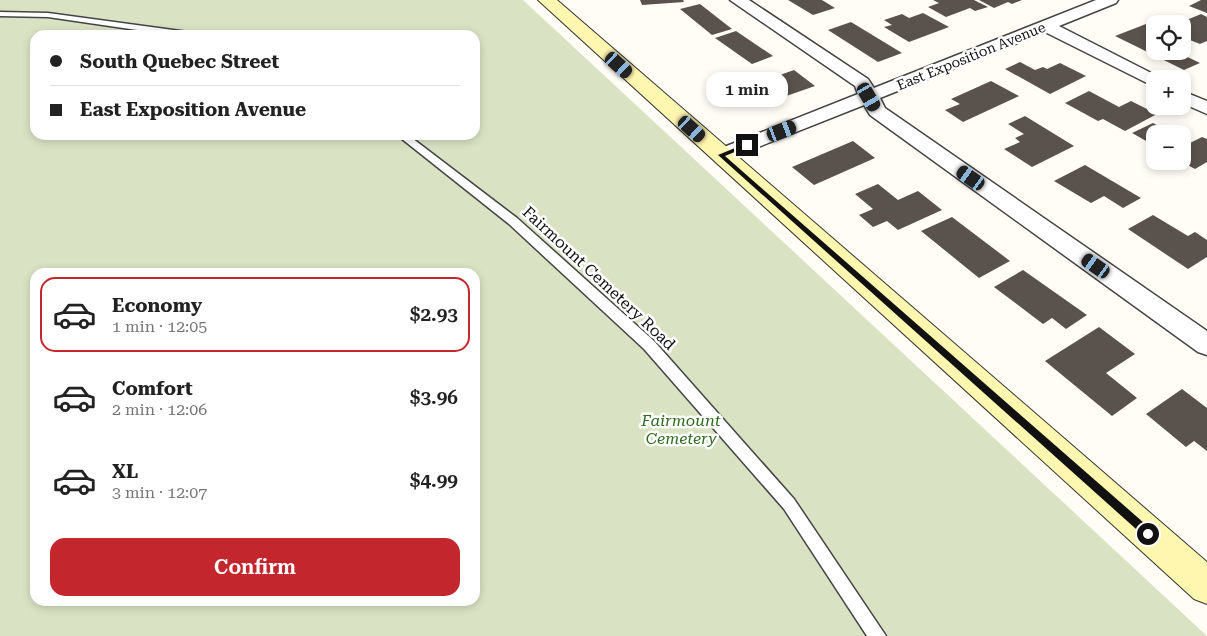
<!DOCTYPE html>
<html lang="en">
<head>
<meta charset="utf-8">
<style>
  body { margin:0; font-family:"Roboto Serif",serif; background:#f6f6f6; color:#222; height:100vh; display:flex; flex-direction:column; font-size:19px; white-space:nowrap }
  * { box-sizing:border-box; margin:0 }
  p { font-size:16px; color:#767676 }
  .icon { flex:none; width:28px; height:28px; fill:none; stroke:currentColor; stroke-width:2; stroke-linecap:round; stroke-linejoin:round }
  .map { position:relative; flex:1; overflow:hidden }
  .drawer { position:absolute; left:30px; top:268px; width:450px; height:338px; display:flex; flex-direction:column; background:#fff; border-radius:15px; box-shadow:0 2px 8px #0003 }
  .drawer>* { flex:none }
  .banner { position:absolute; left:30px; top:30px; width:450px; height:110px; border-radius:15px; box-shadow:0 2px 8px #0003; display:grid; align-content:center; height:110px; padding:0 20px; background:#fff }
  .buttons { position:absolute; left:1146px; top:15px; display:grid; gap:10px }
  .buttons a { display:grid; place-items:center; width:45px; height:45px; border-radius:10px; background:#fff; box-shadow:0 2px 8px #0003; font-size:25px }
  .end { position:absolute; width:22px; height:22px; margin:-11px; border:6px solid #111; background:#fff; box-shadow:0 0 0 2px #fff }
  .from { border-radius:50% }
  .bubble { position:absolute; height:35px; border-radius:15px; background:#fff; box-shadow:0 2px 8px #0003; font-size:16px; font-weight:600; line-height:35px; text-align:center }
  .car { position:absolute; width:15px; height:30px; margin:-15px -8px; border-radius:6px; box-shadow:0 0 4px 1px #0007; background:linear-gradient(#222 24%,#8ab4d8 0 40%,#222 0 76%,#8ab4d8 0 86%,#222 0) }
  .banner b { display:flex; align-items:center; gap:18px; height:48px; font-size:19px }
  .banner b+b { border-top:1px solid #e0e0e0 }
  .banner i { width:12px; height:12px; background:#222 }
  ul { padding:9px 0 0; list-style:none }
  li { display:flex; align-items:center; gap:15px; height:75px; margin:0 10px 8px; padding:0 10px; border:2px solid transparent; border-radius:15px }
  li div { flex:1 }
  li b { display:block; font-size:19px }
  li em { font-style:normal; font-weight:600 }
  li.current { border-color:#c4262e }
  li>.icon { width:45px; height:45px; stroke-width:1.5 }
  .cta { display:flex; gap:10px; margin-top:auto; padding:10px 20px }
  .cta a { flex:1; height:58px; border-radius:15px; background:#c4262e; color:#fff; font-size:20px; font-weight:600; line-height:58px; text-align:center }
  .map>svg:first-child { display:block }
</style>
</head>
<body>
<div class="map">
<svg width="1207" height="636" viewBox="0 0 1207 636">
  <rect width="100%" height="100%" fill="#fffdf5"/>
  <!-- cemetery -->
  <path fill="#d9e3c4" fill-rule="evenodd" d="M0,0H523L1207,636H0ZM35,35H475V135H35ZM35,272H475V600H35Z"/>
  <!-- building -->
  <path fill="#5a524d" d="M640,0H683L684,2L642,5Z
    M788,0H822L835,8L813,15Z
    M933,0H974L988,7L975,11L970,8L946,17L928,7L939,3Z
    M979,0H1022L1012,4L1008,2L994,8Z
    M1201,0H1207V13L1189,6Z
    M700,4L732,29L712,35L680,9Z
    M923,13L949,27L909,42L884,27L892,25L884,20L902,14L909,18Z
    M1201,14L1207,17V41L1200,44L1182,37V24H1177Z
    M851,22L902,53L878,62L828,30Z
    M1146,24L1155,28V51H1175L1200,63L1184,70L1115,36Z
    M736,31L773,56L752,64L715,38Z
    M1020,62L1035,70L1043,67L1047,69L1060,63L1086,76L1050,94L1005,69Z
    M794,70L815,86L769,102L754,90L767,85L763,81Z
    M991,81L1019,96L963,122L945,110L960,104L951,99Z
    M1089,91L1119,107L1131,101L1157,114L1125,131L1103,119L1098,121L1065,103Z
    M1025,116L1074,146L1032,167L1004,149L1020,142L1015,138L1024,134L1008,124Z
    M1153,123L1173,134H1155V146L1132,133Z
    M1202,137L1207,139V162L1195,169L1182,162V139L1190,143Z
    M853,141L875,158L814,185L792,167Z
    M1085,165L1141,198L1123,208L1104,196L1091,203L1054,181Z
    M878,184L898,200L918,191L942,210L898,230L887,221L873,227L859,215L873,209L855,194Z
    M1153,215L1188,236L1195,232L1207,240V257L1188,269L1128,229Z
    M952,217L1010,261L979,278L921,231Z
    M1023,270L1087,315L1066,329L1052,318L1043,324L994,287Z
    M1099,327L1135,354L1106,373L1137,398L1112,416L1045,361Z
    M1182,389L1207,408V451L1194,441L1186,447L1146,414Z"/>
  <g fill="none" stroke-linecap="round" stroke-linejoin="round">
    <!-- lane casing -->
    <g stroke="#444" stroke-width="3">
      <path id="lane" d="M0,12L48,13L188,32L192,35H171L48,17L0,16Z
        M397,135H408L517,218L654,341L794,499L886,636H867L784,509L644,349L509,224Z"/>
    </g>
    <!-- street casing -->
    <g stroke="#444" stroke-width="3">
      <path id="street" d="M730,0H749L868,79L874,88L1096,0H1118L1116,3L1059,26L1161,78L1155,79V87L1045,32L880,98L885,108L1207,331V355L1198,352L870,115L864,105L728,159L721,161L714,159L711,155L714,151L858,94L855,86Z
        M1182,91L1207,101V114L1182,103Z"/>
    </g>
    <!-- secondary casing -->
    <g stroke="#333" stroke-width="2">
      <path id="secondary" d="M538,0H557L1207,562V604L1194,599Z"/>
    </g>
    <!-- lane -->
    <use href="#lane" fill="#fff" fill-rule="evenodd"/>
    <!-- street -->
    <use href="#street" fill="#fff" fill-rule="evenodd"/>
    <!-- secondary -->
    <use href="#secondary" fill="#fff6b0" fill-rule="evenodd"/>
  </g>
  <!-- route -->
  <path fill="#111" d="M747,143L749,144V146L725,156L1152,530V537H1145L718,155Z"/>
  <g text-anchor="middle" dominant-baseline="central" stroke-width="5" stroke-linejoin="round" paint-order="stroke">
    <!-- far-street labels -->
    <g font-size="14" fill="#111" stroke="#fff">
      <text transform="translate(971 56) rotate(-22)">East Exposition Avenue</text>
    </g>
    <!-- street labels -->
    <g font-size="16" fill="#111" stroke="#fff">
      <text transform="translate(599 278) rotate(43)">Fairmount Cemetery Road</text>
    </g>
    <!-- park labels -->
    <g font-size="16" font-style="italic" fill="#2f6b1f" stroke="#fff">
      <text x="681" y="420">Fairmount<tspan x="681" dy="18">Cemetery</tspan></text>
    </g>
  </g>
</svg>
<div class="buttons">
<a><svg class="icon" aria-label="locate" viewBox="0 0 24 24"><circle cx="12" cy="12" r="6"/><path d="M12 2v4M12 18v4M2 12h4M18 12h4"/></svg></a>
<a>+</a>
<a>−</a>
</div>
<i class="end from" style="left:1148px;top:534px"></i>
<i class="end" style="left:747px;top:145px"></i>
<div class="bubble" style="left:706px;top:72px;width:82px">1 min</div>
<i class="car" style="left:619px;top:65px;rotate:132deg"></i>
<i class="car" style="left:869px;top:97px;rotate:150deg"></i>
<i class="car" style="left:692px;top:129px;rotate:132deg"></i>
<i class="car" style="left:782px;top:131px;rotate:69deg"></i>
<i class="car" style="left:971px;top:178px;rotate:305deg"></i>
<i class="car" style="left:1096px;top:266px;rotate:305deg"></i>
<div class="banner">
<b><i class="from"></i>South Quebec Street</b>
<b><i></i>East Exposition Avenue</b>
</div>
<section class="drawer">
<ul>
<li class="current"><svg class="icon" aria-label="car" viewBox="0 0 24 24"><path d="M5 17H2v-5l4-1 3-4h7l3 4 3 1v5h-3M9 17h6M6 11h13"/><circle cx="7" cy="17" r="2"/><circle cx="17" cy="17" r="2"/></svg><div><b>Economy</b><p>1 min · 12:05</p></div><em>$2.93</em></li>
<li><svg class="icon" aria-label="car" viewBox="0 0 24 24"><path d="M5 17H2v-5l4-1 3-4h7l3 4 3 1v5h-3M9 17h6M6 11h13"/><circle cx="7" cy="17" r="2"/><circle cx="17" cy="17" r="2"/></svg><div><b>Comfort</b><p>2 min · 12:06</p></div><em>$3.96</em></li>
<li><svg class="icon" aria-label="car" viewBox="0 0 24 24"><path d="M5 17H2v-5l4-1 3-4h7l3 4 3 1v5h-3M9 17h6M6 11h13"/><circle cx="7" cy="17" r="2"/><circle cx="17" cy="17" r="2"/></svg><div><b>XL</b><p>3 min · 12:07</p></div><em>$4.99</em></li>
</ul>
<div class="cta"><a>Confirm</a></div>
</section>
</div>
</body>
</html>
